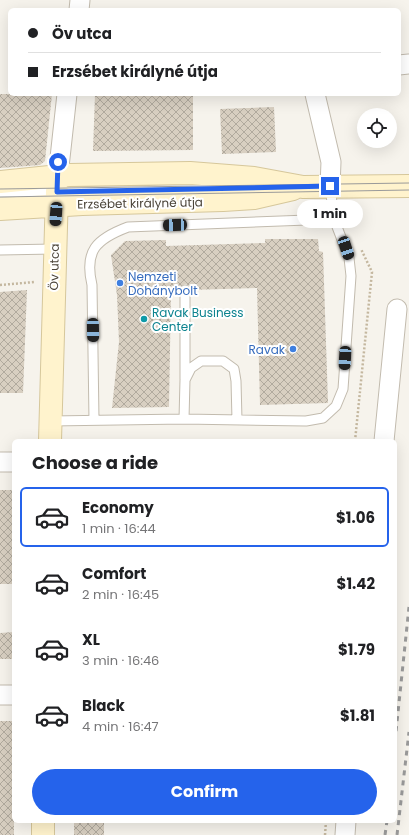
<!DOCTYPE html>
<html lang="en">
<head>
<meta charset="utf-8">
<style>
  body { margin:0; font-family:Poppins,sans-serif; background:#f6f6f6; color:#202124; height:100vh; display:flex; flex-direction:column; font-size:15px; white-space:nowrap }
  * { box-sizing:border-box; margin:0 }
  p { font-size:13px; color:#757577 }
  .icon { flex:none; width:22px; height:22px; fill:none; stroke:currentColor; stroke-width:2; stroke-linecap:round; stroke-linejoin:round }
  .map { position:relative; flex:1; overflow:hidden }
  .drawer { position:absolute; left:12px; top:439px; width:385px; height:384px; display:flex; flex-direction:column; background:#fff; border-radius:6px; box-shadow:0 4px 16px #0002 }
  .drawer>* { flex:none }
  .guide { position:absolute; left:8px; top:8px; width:393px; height:88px; border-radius:6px; box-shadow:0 4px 16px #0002; display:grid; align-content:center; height:88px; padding:0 20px; background:#fff }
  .controls { position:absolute; left:357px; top:108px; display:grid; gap:8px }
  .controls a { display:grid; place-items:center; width:40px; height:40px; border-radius:50%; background:#fff; box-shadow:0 4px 16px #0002; font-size:20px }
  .end { position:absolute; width:18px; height:18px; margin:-9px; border:5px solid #2563eb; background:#fff; box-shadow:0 0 0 2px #fff }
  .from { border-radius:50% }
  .bubble { position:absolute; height:28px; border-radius:14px; background:#fff; box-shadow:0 4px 16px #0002; font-size:13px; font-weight:700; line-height:28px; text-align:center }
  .car { position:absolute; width:12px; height:24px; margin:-12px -6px; border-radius:5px; box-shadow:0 0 3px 1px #0007; background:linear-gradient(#222 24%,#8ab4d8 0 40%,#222 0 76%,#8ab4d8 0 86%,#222 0) }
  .guide b { display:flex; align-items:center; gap:14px; height:38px; font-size:15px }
  .guide b+b { border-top:1px solid #e0e0e0 }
  .guide i { width:10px; height:10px; background:#202124 }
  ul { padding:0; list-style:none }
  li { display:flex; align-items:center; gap:12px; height:60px; margin:0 8px 6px; padding:0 12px; border:2px solid transparent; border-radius:6px }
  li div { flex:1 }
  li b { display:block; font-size:15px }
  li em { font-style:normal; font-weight:700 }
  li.active { border-color:#2563eb }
  li>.icon { width:36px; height:36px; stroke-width:1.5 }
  h2 { padding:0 20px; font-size:18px; line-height:48px }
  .button { display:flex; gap:8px; margin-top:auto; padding:8px 20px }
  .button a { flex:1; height:46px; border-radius:24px; background:#2563eb; color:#fff; font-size:16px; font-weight:700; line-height:46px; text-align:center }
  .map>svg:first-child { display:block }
</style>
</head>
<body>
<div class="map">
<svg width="409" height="835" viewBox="0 0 409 835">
  <defs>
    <pattern id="building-cross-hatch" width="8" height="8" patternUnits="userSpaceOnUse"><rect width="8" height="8" fill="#d8cfc1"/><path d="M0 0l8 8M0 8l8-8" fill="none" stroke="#b1aa9e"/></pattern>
  </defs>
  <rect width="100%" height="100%" fill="#f6f3ec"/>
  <!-- building -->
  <path fill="url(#building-cross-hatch)" d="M0,94H52L45,161L40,165L0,168Z
    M95,94H193V150L93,151Z
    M274,107L276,152L222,154L220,109Z
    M265,239H318L319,251L323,252L328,403L260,405L257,288L191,290L188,285L185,284L180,287L179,291H171L169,407L112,408L119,342L117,295L111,255L125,241L166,240V246L265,243Z
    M27,290L23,393H0V292Z
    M0,490H14V584H0Z
    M14,632V659H0V633Z
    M0,721H14V835H0Z
    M74,821H104V835H74Z"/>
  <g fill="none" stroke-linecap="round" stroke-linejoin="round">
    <!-- lane casing -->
    <g stroke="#c2bbae" stroke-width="11">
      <path id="lane" d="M0,193L237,189
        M0,250L54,249
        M185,379V290
        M184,419L185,380L191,368L201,361H223L234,369L236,381L237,420
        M94,420L92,285C84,251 96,239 128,227L334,219
        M51,421L184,419L306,421L323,418L336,406L343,389L351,276L349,258L334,219L330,186"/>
    </g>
    <!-- street casing -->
    <g stroke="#c2bbae" stroke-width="21">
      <path id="street" d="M79,10L80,0
        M399,65L409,64
        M315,94L331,162L330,186
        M58,176L67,94
        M384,441L397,309
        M0,462H14
        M0,695H14
        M345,835L346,821"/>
    </g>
    <!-- secondary casing -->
    <g stroke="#d6c79b" stroke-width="24">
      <path id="secondary" d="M0,182L69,175L190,173L254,178L303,187L409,186
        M0,209L82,204L223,200L254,198L293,189
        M50,441L57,191
        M43,835V821"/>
    </g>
    <!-- path -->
    <path stroke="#c4b79f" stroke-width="2.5" stroke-dasharray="2 2" stroke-linecap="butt" d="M348,217V206
      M0,285L35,282
      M355,441L372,272L361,249
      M325,835L326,821"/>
    <!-- lane -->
    <use href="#lane" stroke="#fff" stroke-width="9"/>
    <!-- street -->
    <use href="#street" stroke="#fff" stroke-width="19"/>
    <!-- secondary -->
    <use href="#secondary" stroke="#fff3cd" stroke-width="22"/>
    <!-- tram -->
    <path stroke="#9a9a9a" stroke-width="1" d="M0,189L409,183
      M0,197L409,190"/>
    <!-- rail -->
    <path stroke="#9a9a9a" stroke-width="3" stroke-dasharray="5 5" stroke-linecap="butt" d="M395,741L409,607
      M385,835L387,821
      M397,835L409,732"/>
  </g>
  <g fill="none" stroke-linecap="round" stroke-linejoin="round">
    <!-- route -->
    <path stroke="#2563eb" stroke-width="5" d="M58,162L57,192L330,186"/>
  </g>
  <!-- markers -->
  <g fill="#3f7fe0" stroke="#fff" stroke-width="1.5">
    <circle cx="120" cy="283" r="4"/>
    <circle cx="293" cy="349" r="4"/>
  </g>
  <circle fill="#0f9aa8" stroke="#fff" stroke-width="1.5" cx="144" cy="319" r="4"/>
  <g text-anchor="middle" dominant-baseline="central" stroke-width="4" stroke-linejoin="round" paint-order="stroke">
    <!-- street labels -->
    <g font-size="12" fill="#4b4439" stroke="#fff">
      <text transform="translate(140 203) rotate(-1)">Erzsébet királyné útja</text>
      <text transform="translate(54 267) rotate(-89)">Öv utca</text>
    </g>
    <!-- shop labels -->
    <g font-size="12" fill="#366cbe" stroke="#fff" text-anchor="start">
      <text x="128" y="276">Nemzeti<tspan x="128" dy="14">Dohánybolt</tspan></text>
      <text x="285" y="349" text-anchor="end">Ravak</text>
    </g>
    <!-- culture labels -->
    <g font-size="12" fill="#0d838f" stroke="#fff" text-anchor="start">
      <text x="152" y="312">Ravak Business<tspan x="152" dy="14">Center</tspan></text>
    </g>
  </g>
</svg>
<div class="controls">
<a><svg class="icon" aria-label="locate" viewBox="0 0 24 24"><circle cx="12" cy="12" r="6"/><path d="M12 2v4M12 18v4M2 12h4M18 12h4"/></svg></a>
</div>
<i class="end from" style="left:58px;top:162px"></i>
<i class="end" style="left:330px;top:186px"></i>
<div class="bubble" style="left:297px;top:200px;width:66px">1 min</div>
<i class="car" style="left:56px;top:214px;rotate:184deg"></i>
<i class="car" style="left:175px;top:225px;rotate:268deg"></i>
<i class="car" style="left:346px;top:248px;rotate:162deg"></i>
<i class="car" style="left:93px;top:330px;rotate:179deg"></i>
<i class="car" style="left:345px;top:358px;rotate:183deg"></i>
<div class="guide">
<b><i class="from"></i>Öv utca</b>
<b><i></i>Erzsébet királyné útja</b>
</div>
<section class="drawer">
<h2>Choose a ride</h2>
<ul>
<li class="active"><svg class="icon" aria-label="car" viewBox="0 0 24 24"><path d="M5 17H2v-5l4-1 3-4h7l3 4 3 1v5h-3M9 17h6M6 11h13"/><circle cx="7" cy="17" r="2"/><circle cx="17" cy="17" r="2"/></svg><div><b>Economy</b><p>1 min · 16:44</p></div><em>$1.06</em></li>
<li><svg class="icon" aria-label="car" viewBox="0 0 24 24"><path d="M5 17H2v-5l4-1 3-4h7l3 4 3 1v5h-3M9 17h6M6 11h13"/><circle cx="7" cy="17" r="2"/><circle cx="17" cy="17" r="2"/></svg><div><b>Comfort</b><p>2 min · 16:45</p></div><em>$1.42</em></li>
<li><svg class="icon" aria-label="car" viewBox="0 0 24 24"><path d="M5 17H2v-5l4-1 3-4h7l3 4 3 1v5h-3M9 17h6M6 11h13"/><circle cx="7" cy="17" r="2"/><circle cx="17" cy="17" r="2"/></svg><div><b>XL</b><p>3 min · 16:46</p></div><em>$1.79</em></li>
<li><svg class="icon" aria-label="car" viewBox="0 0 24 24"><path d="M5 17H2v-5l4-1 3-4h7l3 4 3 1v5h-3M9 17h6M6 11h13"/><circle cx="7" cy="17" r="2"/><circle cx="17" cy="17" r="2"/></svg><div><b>Black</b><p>4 min · 16:47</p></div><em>$1.81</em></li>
</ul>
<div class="button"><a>Confirm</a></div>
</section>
</div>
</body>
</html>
